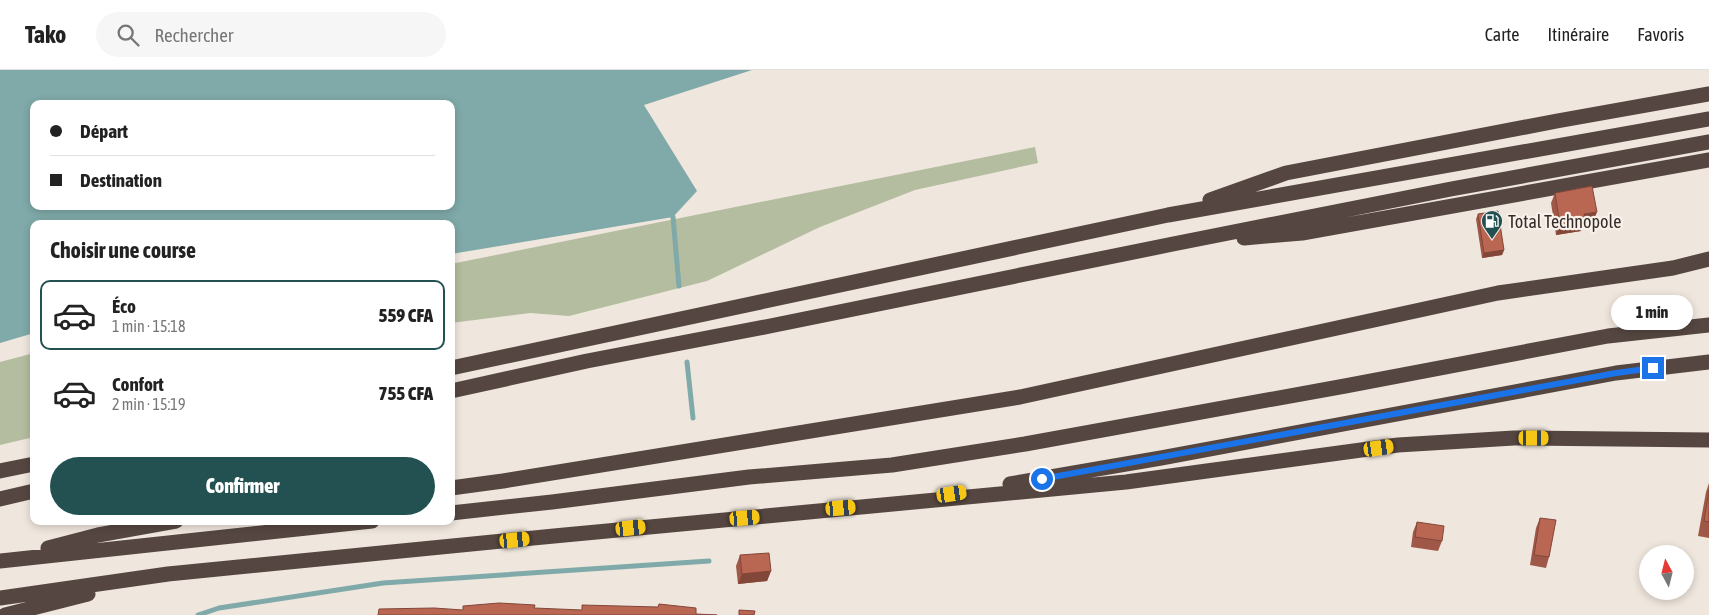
<!DOCTYPE html>
<html lang="fr">
<head>
<meta charset="utf-8">
<style>
  body { margin:0; font-family:"Asap Condensed",sans-serif; background:#f6f6f6; color:#222; height:100vh; display:flex; flex-direction:column; font-size:19px; white-space:nowrap }
  * { box-sizing:border-box; margin:0 }
  p { font-size:16px; color:#767676 }
  .icon { flex:none; width:28px; height:28px; fill:none; stroke:currentColor; stroke-width:2; stroke-linecap:round; stroke-linejoin:round }
  .map { position:relative; flex:1; overflow:hidden }
  .drawer { position:absolute; left:30px; top:150px; width:425px; height:305px; display:flex; flex-direction:column; background:#fff; border-radius:10px; box-shadow:0 2px 8px #0003 }
  .drawer>* { flex:none }
  .hud { position:absolute; left:30px; top:30px; width:425px; height:110px; border-radius:10px; box-shadow:0 2px 8px #0003; display:grid; align-content:center; height:110px; padding:0 20px; background:#fff }
  .needle { width:32px; rotate:353deg }
  .buttons { position:absolute; left:1639px; top:475px; display:grid; gap:10px }
  .buttons a { display:grid; place-items:center; width:55px; height:55px; border-radius:50%; background:#fff; box-shadow:0 2px 8px #0003; font-size:25px }
  .end { position:absolute; width:22px; height:22px; margin:-11px; border:6px solid #1a73e8; background:#fff; box-shadow:0 0 0 2px #fff }
  .from { border-radius:50% }
  .bubble { position:absolute; height:35px; border-radius:18px; background:#fff; box-shadow:0 2px 8px #0003; font-size:16px; font-weight:800; line-height:35px; text-align:center }
  .car { position:absolute; width:15px; height:30px; margin:-15px -8px; border-radius:6px; box-shadow:0 0 4px 1px #0007; background:linear-gradient(#f5c518 24%,#345 0 40%,#f5c518 0 76%,#345 0 86%,#f5c518 0) }
  .hud b { display:flex; align-items:center; gap:18px; height:48px; font-size:19px }
  .hud b+b { border-top:1px solid #e0e0e0 }
  .hud i { width:12px; height:12px; background:#222 }
  ul { padding:0; list-style:none }
  li { display:flex; align-items:center; gap:15px; height:70px; margin:0 10px 8px; padding:0 10px; border:2px solid transparent; border-radius:10px }
  li div { flex:1 }
  li b { display:block; font-size:19px }
  li em { font-style:normal; font-weight:800 }
  li.selected { border-color:#235152 }
  li>.icon { width:45px; height:45px; stroke-width:1.5 }
  h2 { padding:0 20px; font-size:22px; line-height:60px }
  .primary-button { display:flex; gap:10px; margin-top:auto; padding:10px 20px }
  .primary-button a { flex:1; height:58px; border-radius:30px; background:#235152; color:#fff; font-size:20px; font-weight:800; line-height:58px; text-align:center }
  header { display:flex; align-items:center; gap:30px; box-sizing:border-box; height:70px; padding:0 25px; background:#fff; border-bottom:1px solid #e0e0e0 }
  header strong { font-size:24px }
  nav { display:flex; gap:28px; margin-inline-start:auto; font-size:18px }
  .search { width:350px; height:45px; background:#f6f6f6; display:flex; align-items:center; gap:12px; box-sizing:border-box; padding:0 18px; border-radius:28px; color:#767676; font-size:19px }
  .map>svg:first-child { display:block }
</style>
</head>
<body>
<header>
<strong>Tako</strong>
<div class="search"><svg class="icon" aria-label="search" viewBox="0 0 24 24"><circle cx="10" cy="10" r="6"/><path d="M15 15l6 6"/></svg>Rechercher</div>
<nav><a>Carte</a><a>Itinéraire</a><a>Favoris</a></nav>
</header>
<div class="map">
<svg width="1709" height="545" viewBox="0 0 1709 545">
  <rect width="100%" height="100%" fill="#efe6dd"/>
  <!-- green -->
  <path fill="#b4bd9f" d="M1035,77L1038,93L915,120L820,157L707,211L569,246L530,243L451,253V194Z
    M34,283V367L0,375V292Z"/>
  <!-- water -->
  <path fill="#7faaa9" fill-rule="evenodd" d="M0,0H752L644,35L697,121L673,147L451,184V154H34V263L0,273ZM34,34H451V136H34Z"/>
  <g fill="none" stroke-linecap="round" stroke-linejoin="round">
    <!-- stream -->
    <path stroke="#7faaa9" stroke-width="5" d="M673,147L679,216
      M687,292L693,348
      M198,545L219,538L383,513L709,491"/>
    <!-- highway -->
    <path stroke="#554641" stroke-width="15" d="M1210,130L1286,103L1557,51L1709,24
      M1244,168L1302,163L1709,90
      M451,298L1168,145L1709,49
      M451,321L587,291L770,256L1173,174L1451,119L1709,72
      M0,401L34,394
      M1010,414L1161,388L1616,303L1709,292
      M451,418L503,411L1020,327L1498,223L1673,198L1709,189
      M0,429L34,421
      M451,443L552,432L749,407L892,395L1025,374L1345,316L1608,266L1709,255
      M48,478L98,465L176,451
      M0,491L372,451
      M0,528L168,504L554,466L1126,412L1398,375L1514,368L1709,370
      M5,545L88,524"/>
  </g>
  <!-- wall -->
  <path fill="#9f5847" d="M1555,123L1593,152L1583,154L1581,161L1556,165L1551,133Z
    M1478,144L1504,180L1502,185L1482,188L1476,149Z
    M1709,413V468L1698,466L1706,422Z
    M1540,448L1549,487L1546,498L1530,495L1536,458Z
    M1417,452L1442,471L1438,481L1411,477L1413,462Z
    M740,485L771,501L767,511L738,514L736,496Z"/>
  <!-- shaded-wall -->
  <path fill="#824739" d="M1597,142L1593,152L1583,154L1581,161L1556,165L1560,155L1584,144Z
    M1504,180L1502,185L1482,188L1484,183Z
    M771,501L767,511L738,514L742,504Z"/>
  <!-- building -->
  <path fill="#b96652" stroke="#824739" d="M1592,116L1597,142L1584,144L1585,150L1560,155L1555,123Z
    M1498,141L1504,180L1484,183L1478,144Z
    M1709,420V452L1704,451Z
    M1540,448L1556,450L1549,487L1534,485Z
    M1417,452L1444,456L1442,471L1415,467Z
    M769,483L771,501L742,504L740,485Z
    M499,533L535,535L534,538L582,540V535L658,537L659,534L696,538V544L717,545H378L379,539L434,538L463,540V536Z
    M739,540L755,541L754,545H739Z"/>
  <g fill="none" stroke-linecap="round" stroke-linejoin="round">
    <!-- route -->
    <path stroke="#1a73e8" stroke-width="6" d="M1042,409L1616,303L1653,298"/>
  </g>
  <!-- icons -->
  <defs>
    <g id="fuel-pin" transform="scale(1.125)"><path d="M0 17L-7.5 6A9.5 9.5 0 1 1 7.5 6Z" fill="#235152" stroke="#f8f0e9"/><path d="M-5.5-6h7V0h2V4h1.3V-2.5L3-4.5l.8-.8L6-3V5H2.5V1h-1V6h-7ZM-4.2-4.7v3.2H.2V-4.7Z" fill="#fff"/></g>
  </defs>
  <g fill-rule="evenodd">
    <use href="#fuel-pin" x="1492" y="151"/>
  </g>
  <g text-anchor="middle" dominant-baseline="central" stroke-width="4.5" stroke-linejoin="round" paint-order="stroke">
    <!-- poi labels -->
    <g font-size="18" fill="#352c29" stroke="#f8f0e9" text-anchor="start">
      <text x="1508" y="151">Total Technopole</text>
    </g>
  </g>
</svg>
<div class="buttons">
<a><svg class="needle" viewBox="-14 -14 28 28"><path d="M0-13l5 13h-10z" fill="#e53935"/><path d="M0 13l5-13h-10z" fill="#767676"/></svg></a>
</div>
<i class="end from" style="left:1042px;top:409px"></i>
<i class="end" style="left:1653px;top:298px"></i>
<div class="bubble" style="left:1611px;top:225px;width:82px">1 min</div>
<i class="car" style="left:1534px;top:368px;rotate:90deg"></i>
<i class="car" style="left:1379px;top:378px;rotate:82deg"></i>
<i class="car" style="left:952px;top:424px;rotate:81deg"></i>
<i class="car" style="left:841px;top:438px;rotate:85deg"></i>
<i class="car" style="left:745px;top:448px;rotate:85deg"></i>
<i class="car" style="left:631px;top:458px;rotate:84deg"></i>
<i class="car" style="left:515px;top:470px;rotate:84deg"></i>
<div class="hud">
<b><i class="from"></i>Départ</b>
<b><i></i>Destination</b>
</div>
<section class="drawer">
<h2>Choisir une course</h2>
<ul>
<li class="selected"><svg class="icon" aria-label="car" viewBox="0 0 24 24"><path d="M5 17H2v-5l4-1 3-4h7l3 4 3 1v5h-3M9 17h6M6 11h13"/><circle cx="7" cy="17" r="2"/><circle cx="17" cy="17" r="2"/></svg><div><b>Éco</b><p>1 min · 15:18</p></div><em>559 CFA</em></li>
<li><svg class="icon" aria-label="car" viewBox="0 0 24 24"><path d="M5 17H2v-5l4-1 3-4h7l3 4 3 1v5h-3M9 17h6M6 11h13"/><circle cx="7" cy="17" r="2"/><circle cx="17" cy="17" r="2"/></svg><div><b>Confort</b><p>2 min · 15:19</p></div><em>755 CFA</em></li>
</ul>
<div class="primary-button"><a>Confirmer</a></div>
</section>
</div>
</body>
</html>
